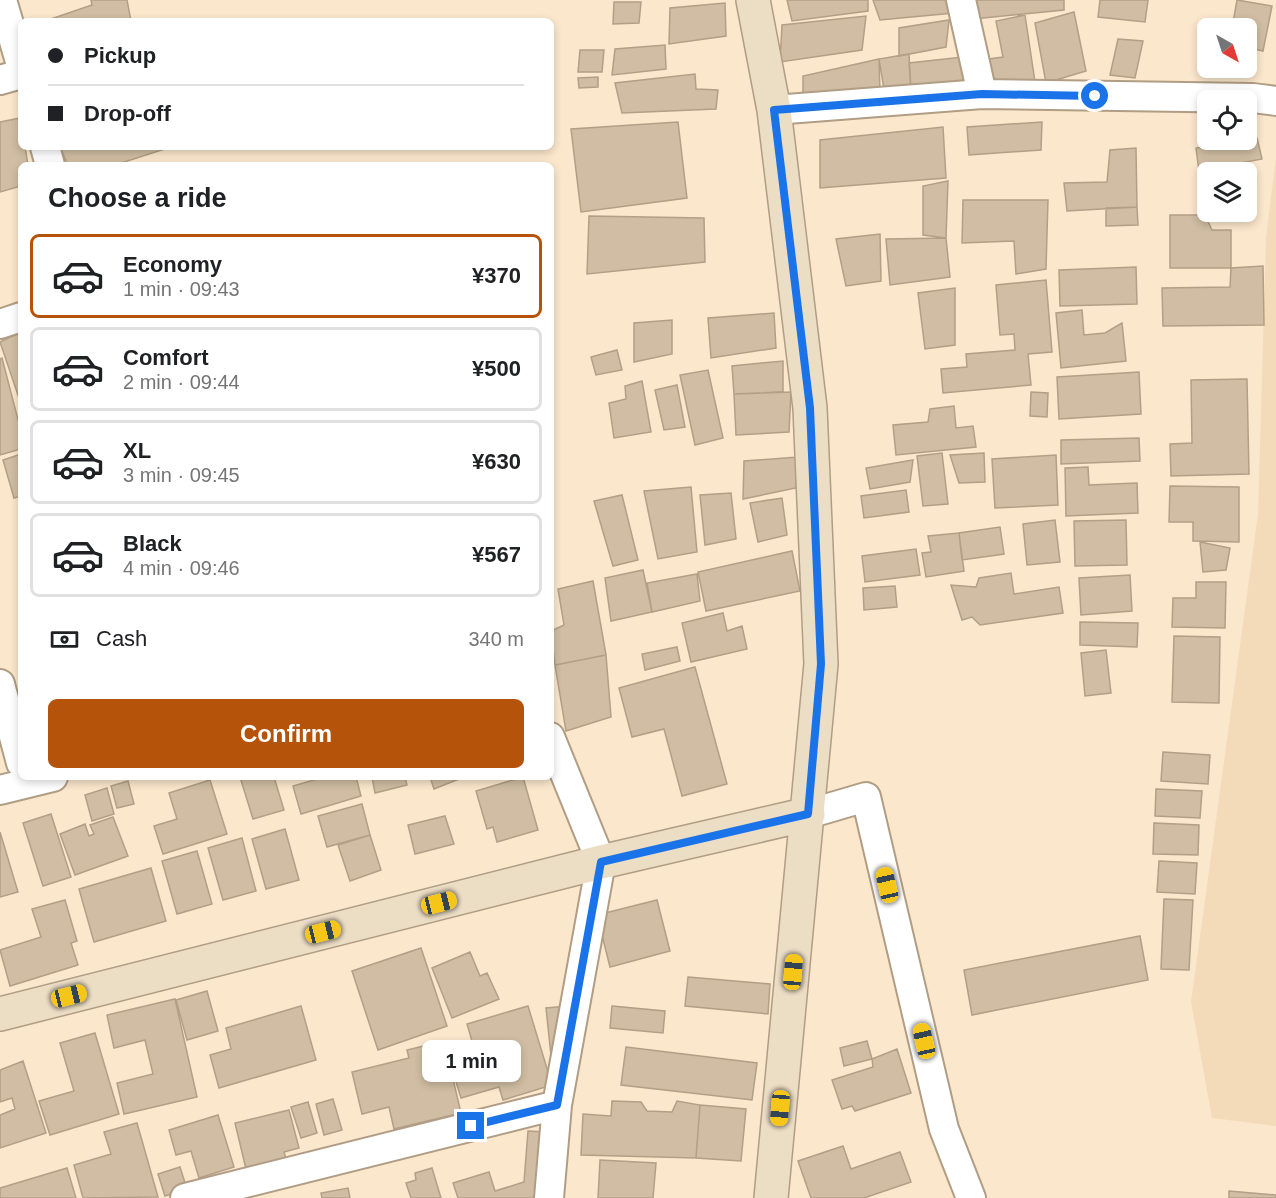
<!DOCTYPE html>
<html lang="en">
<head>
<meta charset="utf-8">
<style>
  body { margin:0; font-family:Arial,sans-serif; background:#f2f2f2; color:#202124; height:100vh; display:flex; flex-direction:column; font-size:22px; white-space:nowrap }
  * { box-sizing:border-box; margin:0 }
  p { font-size:20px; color:#757577 }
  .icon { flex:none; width:33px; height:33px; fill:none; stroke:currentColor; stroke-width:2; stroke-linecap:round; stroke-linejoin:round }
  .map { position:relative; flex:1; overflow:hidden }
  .sheet { position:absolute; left:18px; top:162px; width:536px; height:618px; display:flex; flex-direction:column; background:#fff; border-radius:9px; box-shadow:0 3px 9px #0003 }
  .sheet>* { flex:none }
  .guide { position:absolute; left:18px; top:18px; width:536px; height:132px; border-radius:9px; box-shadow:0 3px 9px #0003; display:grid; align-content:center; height:132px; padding:0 30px; background:#fff }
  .needle { width:39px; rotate:141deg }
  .controls { position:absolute; left:1197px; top:18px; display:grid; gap:12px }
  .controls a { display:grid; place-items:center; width:60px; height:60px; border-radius:9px; background:#fff; box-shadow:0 3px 9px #0003; font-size:30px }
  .end { position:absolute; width:27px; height:27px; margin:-14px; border:8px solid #1a73e8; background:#fff; box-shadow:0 0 0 3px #fff }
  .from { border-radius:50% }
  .bubble { position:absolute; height:42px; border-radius:9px; background:#fff; box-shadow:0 3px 9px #0003; font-size:20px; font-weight:800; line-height:42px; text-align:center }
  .car { position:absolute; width:18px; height:36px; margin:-18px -9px; border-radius:8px; box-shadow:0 0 4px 2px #0007; background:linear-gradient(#f5c518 24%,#345 0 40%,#f5c518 0 76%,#345 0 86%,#f5c518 0) }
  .guide b { display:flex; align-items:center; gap:21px; height:57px; font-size:22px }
  .guide b+b { border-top:2px solid #e0e0e0 }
  .guide i { width:15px; height:15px; background:#202124 }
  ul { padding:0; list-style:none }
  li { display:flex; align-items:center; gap:18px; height:84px; margin:0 12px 9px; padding:0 18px; border:3px solid #e0e0e0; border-radius:9px }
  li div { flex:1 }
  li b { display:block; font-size:22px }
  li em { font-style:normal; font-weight:800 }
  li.selected { border-color:#b45309 }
  li>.icon { width:54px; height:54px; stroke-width:1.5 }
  h2 { padding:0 30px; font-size:27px; line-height:72px }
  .pay { display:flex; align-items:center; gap:15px; height:66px; padding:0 30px; font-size:22px }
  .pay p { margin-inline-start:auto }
  .primary-button { display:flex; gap:12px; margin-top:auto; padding:12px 30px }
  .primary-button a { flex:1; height:69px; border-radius:9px; background:#b45309; color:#fff; font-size:24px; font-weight:800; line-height:69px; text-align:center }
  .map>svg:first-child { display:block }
</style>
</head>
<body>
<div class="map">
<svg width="1276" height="1198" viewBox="0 0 1276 1198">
  <rect width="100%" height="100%" fill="#fbe7cc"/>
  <!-- built -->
  <path fill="#f3dbb9" d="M1276,157V1126L1212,1118L1191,1002L1258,514L1266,238Z"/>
  <!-- building -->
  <path fill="#d0bda3" stroke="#b29f85" stroke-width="1.5" d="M91,0H127L131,21H45L92,5Z
    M787,0H868V11L792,21Z
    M873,0H956L954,13L880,20Z
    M971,0H1064V10L974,19Z
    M1100,0H1148L1145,22L1098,17Z
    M1237,0L1272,6L1263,51L1246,47V28H1232Z
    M614,2H641L639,23L613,24Z
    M725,3L726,36L669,44L670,8Z
    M1074,12L1086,71L1046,83L1035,23Z
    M1025,15L1035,82L996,89L989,59L1003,57L996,21Z
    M866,16L862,50L780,62L782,25Z
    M949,20L946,47L899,56V28Z
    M1118,39L1143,41L1135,78L1110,75Z
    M665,45L666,69L612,75L615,49Z
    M580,50H604L602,72H578Z
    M909,54L911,91L886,101L879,59Z
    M963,57L965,87L911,91L909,63Z
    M879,59L880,94L803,100V76Z
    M695,74L696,89L718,90L716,109L622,113L615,83Z
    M598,77V87L579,88L578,78Z
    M20,118L21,147H25L28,165H21V186L0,192V122Z
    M678,122L687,198L581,212L571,129Z
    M1042,122L1041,150L969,155L967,127Z
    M943,127L946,178L820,188V140Z
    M1257,138L1262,159L1199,171L1196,148Z
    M60,147H167L168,148L115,165H68Z
    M1136,148L1137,207L1067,211L1064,183L1107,182L1110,150Z
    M948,181L946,238L923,235V186Z
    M963,200H1048L1046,269L1016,274L1014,241L962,243Z
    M1137,207L1138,225L1106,226V208Z
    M1170,215H1205L1212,230H1231V268H1170Z
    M589,216L704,218L705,262L587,274Z
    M880,234L881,281L846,286L836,239Z
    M946,238L950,277L890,285L886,239Z
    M1263,266L1264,325L1163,326L1162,288L1230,287L1231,268Z
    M1136,267L1137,304L1060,306L1059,270Z
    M1046,280L1052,352L1028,354L1031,385L943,393L941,369L967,367L966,354L1015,350L1014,334L1000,335L996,285Z
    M955,288V345L925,349L918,293Z
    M1082,310L1084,335L1105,333L1122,323L1126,361L1061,368L1056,313Z
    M774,313L776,348L711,358L708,318Z
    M672,320V354L634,362V323Z
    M21,332V404L0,342Z
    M617,350L622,370L596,375L591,357Z
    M2,358L21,431V449L0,455V359Z
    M783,361V392L734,394L732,366Z
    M708,370L723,438L695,445L680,375Z
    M1139,372L1141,414L1059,419L1057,377Z
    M1247,379L1249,474L1171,476L1170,444L1192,443L1191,380Z
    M642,381L651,432L614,438L609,403L626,399L625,386Z
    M677,385L685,427L664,430L655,390Z
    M791,392L789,432L736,435L734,394Z
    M1031,392L1048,393L1047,417L1030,416Z
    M954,406L956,428L973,426L976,447L896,455L893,425L928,422L930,409Z
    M1139,438L1140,461L1061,464V440Z
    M942,453L948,504L923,506L917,456Z
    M984,453L985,482L959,483L950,455Z
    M21,454V496L14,498L3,460Z
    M1056,455L1058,505L995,508L992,459Z
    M798,457L796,488L743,499L744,461Z
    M913,460L910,482L870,489L866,468Z
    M1088,467L1089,485L1137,483L1138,513L1066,516L1065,468Z
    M1170,486L1239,487V542L1193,541V522H1169Z
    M691,487L697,552L658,559L644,491Z
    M906,490L909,512L864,518L861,496Z
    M731,493L736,539L705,545L700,495Z
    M622,495L638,560L613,566L594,501Z
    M782,498L787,535L758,542L750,503Z
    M1055,520L1060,562L1027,565L1023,524Z
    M1126,520L1127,565L1075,566L1074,521Z
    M1000,527L1004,554L962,560L959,533Z
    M959,533L964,571L926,577L922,553L931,552L928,536Z
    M1200,542L1230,548L1226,570L1203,572Z
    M916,549L920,575L865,582L862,556Z
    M792,551L800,591L706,611L698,572Z
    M643,570L652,612L611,621L605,578Z
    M1011,573L1014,594L1059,587L1063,613L980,625L972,617L962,620L951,585L976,587L979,578Z
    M697,574L700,601L652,612L647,583Z
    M1130,575L1132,611L1081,615L1079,578Z
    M593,581L606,655L555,665L551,631L564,625L558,589Z
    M1196,582H1226L1225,628L1172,627L1173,598H1196Z
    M895,586L897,607L864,610L863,588Z
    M723,613L727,631L742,626L747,649L691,662L682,623Z
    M1080,622L1138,623L1137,647L1080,645Z
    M1174,636L1220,637L1219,703L1172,702Z
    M677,647L680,661L645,670L642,654Z
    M1106,650L1111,693L1085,696L1081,653Z
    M606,655L611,717L566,731L555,665Z
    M695,667L727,784L682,796L664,729L632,737L619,688Z
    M1163,752L1210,755L1208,784L1161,781Z
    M240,777H274L284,810L253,819Z
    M324,777H356L361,796L301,814L293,786Z
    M372,777H405L407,785L375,793Z
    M430,777H464L434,789Z
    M523,777L538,830L497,842L493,827L487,829L476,791Z
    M210,780L227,834L163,854L154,826L177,819L169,793Z
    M128,781L134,804L117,808L111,786Z
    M107,788L114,814L92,821L85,795Z
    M1156,789L1202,791L1200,818L1155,816Z
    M362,804L370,835L327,847L318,816Z
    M51,814L71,877L43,886L23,823Z
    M445,816L454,844L415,854L408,825Z
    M113,817L128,856L75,875L60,834L85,824L89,836L94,834L90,825Z
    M1154,823L1199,825L1198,855L1153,854Z
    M285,829L299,880L266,889L252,839Z
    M0,832L18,892L0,897Z
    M370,835L381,870L350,881L338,845Z
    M242,838L256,891L223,900L208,848Z
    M197,851L212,904L177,914L162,861Z
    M1159,861L1197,863L1195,894L1157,892Z
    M151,868L166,921L94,942L79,889Z
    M1164,899L1193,900L1189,970L1161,969Z
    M65,900L77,941L71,943L78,965L10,986L0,950L41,937L32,909Z
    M657,900L670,951L610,967L597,915Z
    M1140,936L1148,980L972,1015L964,970Z
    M421,948L447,1026L378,1050L352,971Z
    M470,952L480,976L487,973L499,999L452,1018L432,968Z
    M688,977L770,984L768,1014L685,1006Z
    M207,991L218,1031L187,1040L176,1000Z
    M175,999L197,1097L124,1114L117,1083L153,1074L145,1040L114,1048L107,1015Z
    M301,1006L316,1060L219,1088L210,1055L231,1049L226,1028Z
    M528,1006L552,1085L503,1100L499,1087L461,1098L448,1056L474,1048L467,1024Z
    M567,1006L552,1065L546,1008Z
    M612,1006L665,1011L663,1033L610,1028Z
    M95,1033L119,1114L50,1135L39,1101L74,1091L60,1043Z
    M444,1041L461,1113L394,1129L389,1107L362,1114L352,1072L409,1058L407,1050Z
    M867,1041L872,1059L844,1066L840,1048Z
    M626,1047L757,1063L752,1100L621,1085Z
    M897,1049L911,1093L855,1111L852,1106L842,1109L832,1080L873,1067L872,1059Z
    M23,1061L46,1133L0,1148V1115L15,1109L12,1098L0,1102V1070Z
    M333,1099L342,1130L324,1135L316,1104Z
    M612,1101L641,1102L647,1111L672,1112L677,1101L700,1105L696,1158L581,1155L583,1114L611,1116Z
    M308,1102L317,1133L301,1138L291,1107Z
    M700,1105L746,1109L741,1161L696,1158Z
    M289,1110L299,1148L284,1152L286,1159L246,1169L235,1123Z
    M218,1115L234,1167L199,1178L191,1151L176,1155L169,1130Z
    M137,1123L158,1197L83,1198L74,1165L111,1154L104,1132Z
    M528,1131L564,1133L558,1198H458L453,1183L489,1172L495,1191L524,1182Z
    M843,1146L851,1169L900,1152L911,1182L864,1198H811L798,1161Z
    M600,1160L656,1163L653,1198H598Z
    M180,1167L187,1189L165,1196L158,1174Z
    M67,1168L76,1198H0V1188Z
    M432,1168L441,1198H411L406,1183L416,1180L415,1173Z
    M348,1188L350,1198H322L321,1193Z
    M1229,1191L1276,1195V1198H1229Z"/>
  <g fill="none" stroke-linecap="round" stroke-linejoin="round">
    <!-- street casing -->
    <g stroke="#b09d84" stroke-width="32">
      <path id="street" d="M2,0L21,65
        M961,0L982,94
        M0,80L21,74
        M774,110L982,94L1253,98L1276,101
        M45,147L50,165
        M0,324L21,317
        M0,684L21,763
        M0,790L53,777
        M808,814L866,797L944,1129L971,1198
        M185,1198L557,1105
        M549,1198L557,1105L601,862L550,737"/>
    </g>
    <!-- secondary casing -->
    <g stroke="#b09d84" stroke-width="36">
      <path id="secondary" d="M753,0L774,110L810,408L821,664L771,1198
        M0,1014L601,862L808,814"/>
    </g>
    <!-- street -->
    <use href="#street" stroke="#fff" stroke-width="28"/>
    <!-- secondary -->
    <use href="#secondary" stroke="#ecddc5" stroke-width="33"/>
  </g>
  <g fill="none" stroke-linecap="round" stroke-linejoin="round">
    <!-- route -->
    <path stroke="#1a73e8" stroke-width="8" d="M471,1126L557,1105L601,862L808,814L821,664L810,408L774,110L982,94L1095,96"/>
  </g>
</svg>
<div class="controls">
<a><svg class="needle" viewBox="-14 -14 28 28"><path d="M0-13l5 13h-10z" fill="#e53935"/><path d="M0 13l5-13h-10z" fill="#757577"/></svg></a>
<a><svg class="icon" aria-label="locate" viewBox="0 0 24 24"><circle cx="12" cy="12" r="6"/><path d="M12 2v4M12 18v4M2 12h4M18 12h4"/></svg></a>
<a><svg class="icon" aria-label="layers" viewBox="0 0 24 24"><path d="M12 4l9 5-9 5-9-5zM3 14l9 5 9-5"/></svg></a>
</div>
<i class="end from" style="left:1095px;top:96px"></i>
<i class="end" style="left:471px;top:1126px"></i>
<div class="bubble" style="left:422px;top:1040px;width:99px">1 min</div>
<i class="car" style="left:887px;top:885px;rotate:347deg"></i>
<i class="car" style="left:439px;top:903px;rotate:76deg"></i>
<i class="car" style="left:323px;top:932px;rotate:76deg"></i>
<i class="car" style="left:793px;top:972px;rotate:5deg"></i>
<i class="car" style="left:69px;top:996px;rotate:76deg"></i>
<i class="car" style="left:924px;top:1041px;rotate:347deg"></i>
<i class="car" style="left:780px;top:1108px;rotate:185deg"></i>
<div class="guide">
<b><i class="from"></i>Pickup</b>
<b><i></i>Drop-off</b>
</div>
<section class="sheet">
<h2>Choose a ride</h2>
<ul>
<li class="selected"><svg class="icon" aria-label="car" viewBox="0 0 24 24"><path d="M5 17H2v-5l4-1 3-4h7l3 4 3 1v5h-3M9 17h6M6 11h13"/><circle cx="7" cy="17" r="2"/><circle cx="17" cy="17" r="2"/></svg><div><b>Economy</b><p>1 min · 09:43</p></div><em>¥370</em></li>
<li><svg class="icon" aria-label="car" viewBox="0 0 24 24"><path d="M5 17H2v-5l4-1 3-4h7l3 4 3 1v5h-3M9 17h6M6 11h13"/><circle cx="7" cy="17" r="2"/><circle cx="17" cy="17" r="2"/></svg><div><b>Comfort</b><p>2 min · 09:44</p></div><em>¥500</em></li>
<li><svg class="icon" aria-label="car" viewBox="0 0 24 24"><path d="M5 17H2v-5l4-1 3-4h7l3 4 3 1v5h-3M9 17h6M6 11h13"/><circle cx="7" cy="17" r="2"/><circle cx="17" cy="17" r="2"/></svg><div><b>XL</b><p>3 min · 09:45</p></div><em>¥630</em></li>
<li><svg class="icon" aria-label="car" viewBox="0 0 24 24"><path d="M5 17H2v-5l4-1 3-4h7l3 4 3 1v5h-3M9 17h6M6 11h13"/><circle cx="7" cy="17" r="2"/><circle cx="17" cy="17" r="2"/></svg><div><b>Black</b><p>4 min · 09:46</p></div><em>¥567</em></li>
</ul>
<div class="pay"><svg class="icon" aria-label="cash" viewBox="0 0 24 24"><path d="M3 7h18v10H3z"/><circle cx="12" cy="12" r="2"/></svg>Cash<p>340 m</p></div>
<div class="primary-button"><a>Confirm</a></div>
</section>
</div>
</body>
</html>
